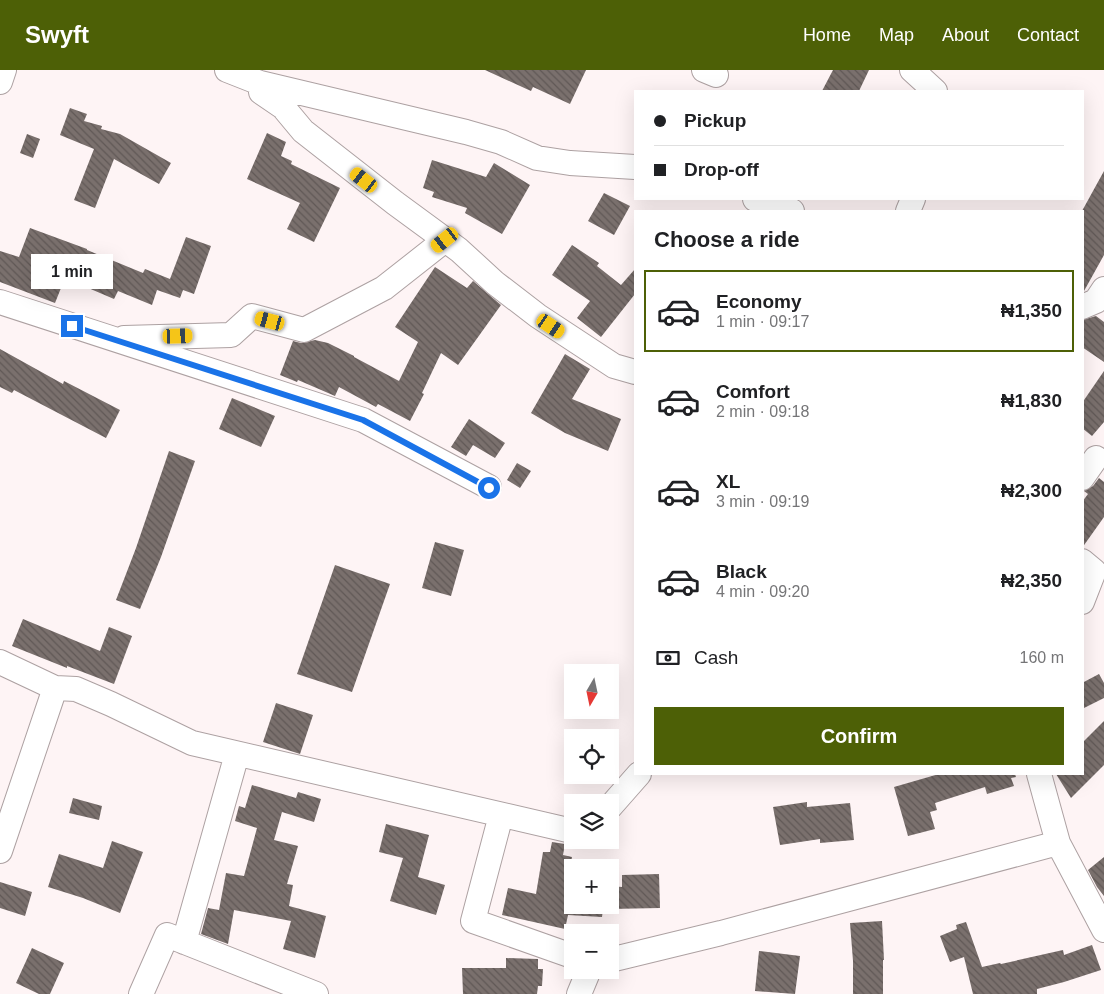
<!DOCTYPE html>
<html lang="en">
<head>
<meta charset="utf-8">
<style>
  body { margin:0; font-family:Arial,sans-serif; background:#f6f6f6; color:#202124; height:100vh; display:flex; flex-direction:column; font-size:19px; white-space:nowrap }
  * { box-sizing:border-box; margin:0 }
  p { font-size:16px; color:#757577 }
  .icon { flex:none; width:28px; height:28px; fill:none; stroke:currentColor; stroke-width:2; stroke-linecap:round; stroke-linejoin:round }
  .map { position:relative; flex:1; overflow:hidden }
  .sheet { position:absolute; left:634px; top:140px; width:450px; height:565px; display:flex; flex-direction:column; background:#fff; border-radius:0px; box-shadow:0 5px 20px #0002 }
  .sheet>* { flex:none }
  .guide { position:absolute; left:634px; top:20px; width:450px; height:110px; border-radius:0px; box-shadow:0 5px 20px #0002; display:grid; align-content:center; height:110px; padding:0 20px; background:#fff }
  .needle { width:32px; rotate:189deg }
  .fabs { position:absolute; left:564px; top:594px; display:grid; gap:10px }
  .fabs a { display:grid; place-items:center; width:55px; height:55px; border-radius:0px; background:#fff; box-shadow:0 5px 20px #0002; font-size:25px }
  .end { position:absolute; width:22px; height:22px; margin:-11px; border:6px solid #1a73e8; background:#fff; box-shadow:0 0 0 2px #fff }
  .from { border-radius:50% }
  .bubble { position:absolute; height:35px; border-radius:0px; background:#fff; box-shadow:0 5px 20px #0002; font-size:16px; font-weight:700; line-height:35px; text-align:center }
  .car { position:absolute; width:15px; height:30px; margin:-15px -8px; border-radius:6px; box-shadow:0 0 4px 1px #0007; background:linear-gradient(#f5c518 24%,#345 0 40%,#f5c518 0 76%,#345 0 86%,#f5c518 0) }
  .guide b { display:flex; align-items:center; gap:18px; height:48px; font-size:19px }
  .guide b+b { border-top:1px solid #e0e0e0 }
  .guide i { width:12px; height:12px; background:#202124 }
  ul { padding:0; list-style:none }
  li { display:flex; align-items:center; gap:15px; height:82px; margin:0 10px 8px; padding:0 10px; border:2px solid transparent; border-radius:0px }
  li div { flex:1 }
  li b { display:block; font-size:19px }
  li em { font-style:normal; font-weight:700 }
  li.active { border-color:#4d6006 }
  li>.icon { width:45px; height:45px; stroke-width:1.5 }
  h2 { padding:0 20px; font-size:22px; line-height:60px }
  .pay { display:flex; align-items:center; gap:12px; height:55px; padding:0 20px; font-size:19px }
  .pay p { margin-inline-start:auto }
  .action { display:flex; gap:10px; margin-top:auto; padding:10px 20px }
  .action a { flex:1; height:58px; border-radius:0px; background:#4d6006; color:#fff; font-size:20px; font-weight:700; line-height:58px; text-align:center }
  header { display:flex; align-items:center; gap:30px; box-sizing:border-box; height:70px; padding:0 25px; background:#4d6006; color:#fff }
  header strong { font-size:24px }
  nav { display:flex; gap:28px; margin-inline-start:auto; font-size:18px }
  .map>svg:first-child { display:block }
</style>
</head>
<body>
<header>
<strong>Swyft</strong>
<nav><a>Home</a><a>Map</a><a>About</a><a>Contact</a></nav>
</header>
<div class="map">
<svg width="1104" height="924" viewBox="0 0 1104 924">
  <defs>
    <pattern id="building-back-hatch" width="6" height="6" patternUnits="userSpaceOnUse" patternTransform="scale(1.25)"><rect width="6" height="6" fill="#7a706d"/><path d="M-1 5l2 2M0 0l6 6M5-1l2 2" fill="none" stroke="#605856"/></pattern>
  </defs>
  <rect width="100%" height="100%" fill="#fef4f5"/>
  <!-- building -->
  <path fill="url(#building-back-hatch)" d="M485,0H586L570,34L533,17L531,21Z
    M833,0H869L859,21H822Z
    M70,38L87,44L84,51L102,56L101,59L120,64L171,93L159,114L114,89L95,138L74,130L94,79L60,65Z
    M267,63L286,72L281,86L292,91L291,94L340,118L314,172L287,159L300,133L247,109Z
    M27,64L40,69L33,88L20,83Z
    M432,90L486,107L494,93L530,115L502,164L465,143L467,138L432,127L434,122L423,118Z
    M1104,101V185L1084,221L1082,222V141Z
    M604,123L630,136L614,165L588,151Z
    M30,158L87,179V180L143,203L145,199L170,209L186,167L211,176L194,224L183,220L180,228L157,220L152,235L118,221L114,229L65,208L55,233L0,212V181L19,187Z
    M572,175L599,193L597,196L621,215L635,199V224L601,267L577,248L590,231L552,205Z
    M435,197L467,218L473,211L501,235L458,295L441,283L422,323L424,324L410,351L378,334L376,337L339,317L335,326L298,310L297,312L280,305L293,271L301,273L315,270L328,273L354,286V287L399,311L418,272L395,257Z
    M1096,246L1104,252V292L1082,277V250Z
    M0,279L63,314L64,311L120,340L106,368L14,320L12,323L0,317Z
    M565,284L590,299L572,329L621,349L608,381L565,363L531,343Z
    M1104,301V352L1092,366L1082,358V333Z
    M232,328L275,346L261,377L219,359Z
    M469,349L505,373L495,388L473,375L466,386L451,377Z
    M169,381L195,391L161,487L140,539L116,530L136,478Z
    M517,393L531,401L520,418L507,410Z
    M1099,408L1104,412V447L1082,478V432L1088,424L1084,421L1093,416Z
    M435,472L464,480L451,526L422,518Z
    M335,495L390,514L352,622L297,604Z
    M23,549L100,581L109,557L132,566L114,614L67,596V598L12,576Z
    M1099,604L1104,613V628L1082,639V613Z
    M276,633L313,645L300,684L263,672Z
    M1104,651V695L1071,728L1056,704H1082V673Z
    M939,704H1015L1016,707L1011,708L1014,716L987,724L985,717L935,733L937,740L930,742L935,759L908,766L894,717Z
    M252,715L296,728L298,722L321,729L314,752L282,742L274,770L298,776L287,814L293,815L289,836L326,846L315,888L283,879L291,851L234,840L228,874L201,864L208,838L219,840L226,803L244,806L257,758L235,751L239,736L245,738Z
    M73,728L102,736L99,750L69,743Z
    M807,732V737L850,733L854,770L820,773V769L780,775L773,737Z
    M386,754L429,765L418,807L445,815L436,845L390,831L403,788L379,782Z
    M112,771L143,782L120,843L83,828L48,817L59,784L103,798Z
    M552,772L565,774L563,785L572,787L564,830L572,832V835H585L603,839L602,847L568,845L565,859L502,845L508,818L536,824L543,782H550Z
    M1104,787V826L1097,817L1088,800Z
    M659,804L660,838L610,839V816L622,817V805Z
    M0,812L32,822L25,846L0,838Z
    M882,851L884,890H883V924H853V891L850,853Z
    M966,852L982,897L1000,893L1001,894L1063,880L1064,885L1092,875L1101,900L1064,912L1037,919V924H973L964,887L950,892L940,866L957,859L956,855Z
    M32,878L64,893L50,924H39L16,913Z
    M759,881L800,886L795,924L755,921Z
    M506,888L538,889V899H543L542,916H538L537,924H463L462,898H506Z"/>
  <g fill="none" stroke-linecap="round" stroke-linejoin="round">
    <!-- minor casing -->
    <g stroke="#ada1a2" stroke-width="26">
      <path id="minor" d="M227,0L260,13L261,22L283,37L303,61L395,133L459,180L495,213L538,246L614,296L635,302
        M704,0L716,5
        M912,0L935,21
        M0,12L4,0
        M260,13L466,62L501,72L537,88L570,93L635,97
        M755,129L792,141
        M908,141L913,129
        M0,232L363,350L489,417
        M1082,237L1096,231L1104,219
        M124,268L231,265L252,246L304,260L384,218L445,170
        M1082,408L1096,388
        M1082,491L1094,501L1082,532
        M0,592L55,618L76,619L111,634L192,673L572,761
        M1039,704L1058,773L1104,860
        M610,737L639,704
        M501,745L473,851L572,886
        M0,781L55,618
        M184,872L237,684
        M610,890L721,863L1058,773
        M141,924L167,865L316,924
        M579,924L589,900"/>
    </g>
    <!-- minor -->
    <use href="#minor" stroke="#fff" stroke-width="24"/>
  </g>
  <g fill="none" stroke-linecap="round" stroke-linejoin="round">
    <!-- route -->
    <path stroke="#1a73e8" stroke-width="6" d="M72,256L363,350L489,418"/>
  </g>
</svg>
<div class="fabs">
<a><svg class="needle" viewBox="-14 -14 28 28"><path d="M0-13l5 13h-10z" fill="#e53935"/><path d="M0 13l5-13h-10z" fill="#757577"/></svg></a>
<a><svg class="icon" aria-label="locate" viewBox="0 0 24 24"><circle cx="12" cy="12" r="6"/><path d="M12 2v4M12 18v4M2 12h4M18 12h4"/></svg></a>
<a><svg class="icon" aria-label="layers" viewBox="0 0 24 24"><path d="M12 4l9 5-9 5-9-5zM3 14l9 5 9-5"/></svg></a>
<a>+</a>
<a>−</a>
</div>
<i class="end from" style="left:489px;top:418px"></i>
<i class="end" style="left:72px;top:256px"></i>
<div class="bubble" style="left:31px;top:184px;width:82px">1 min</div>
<i class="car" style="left:364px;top:110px;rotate:308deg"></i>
<i class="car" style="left:445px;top:170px;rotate:232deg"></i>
<i class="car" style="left:270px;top:251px;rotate:285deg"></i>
<i class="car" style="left:551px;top:256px;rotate:124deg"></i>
<i class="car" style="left:178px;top:266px;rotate:88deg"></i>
<div class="guide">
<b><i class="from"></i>Pickup</b>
<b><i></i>Drop-off</b>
</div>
<section class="sheet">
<h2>Choose a ride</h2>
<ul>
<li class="active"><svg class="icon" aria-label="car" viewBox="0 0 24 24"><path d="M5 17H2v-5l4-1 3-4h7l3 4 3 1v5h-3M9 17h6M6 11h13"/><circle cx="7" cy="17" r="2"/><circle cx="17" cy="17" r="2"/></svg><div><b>Economy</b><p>1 min · 09:17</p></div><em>₦1,350</em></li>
<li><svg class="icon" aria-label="car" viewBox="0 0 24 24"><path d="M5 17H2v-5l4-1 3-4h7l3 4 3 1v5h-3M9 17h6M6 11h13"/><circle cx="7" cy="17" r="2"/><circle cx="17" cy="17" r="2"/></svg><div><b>Comfort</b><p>2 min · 09:18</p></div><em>₦1,830</em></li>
<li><svg class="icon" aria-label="car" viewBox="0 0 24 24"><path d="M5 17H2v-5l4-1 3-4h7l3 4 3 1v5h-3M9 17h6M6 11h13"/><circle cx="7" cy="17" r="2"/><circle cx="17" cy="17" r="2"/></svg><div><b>XL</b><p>3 min · 09:19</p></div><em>₦2,300</em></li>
<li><svg class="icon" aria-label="car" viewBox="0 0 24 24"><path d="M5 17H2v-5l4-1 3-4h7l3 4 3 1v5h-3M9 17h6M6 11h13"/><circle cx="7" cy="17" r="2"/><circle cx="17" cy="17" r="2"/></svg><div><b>Black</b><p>4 min · 09:20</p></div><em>₦2,350</em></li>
</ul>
<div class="pay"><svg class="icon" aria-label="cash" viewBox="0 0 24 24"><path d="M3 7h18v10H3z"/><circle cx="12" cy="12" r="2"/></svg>Cash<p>160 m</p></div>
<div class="action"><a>Confirm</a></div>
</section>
</div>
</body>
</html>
